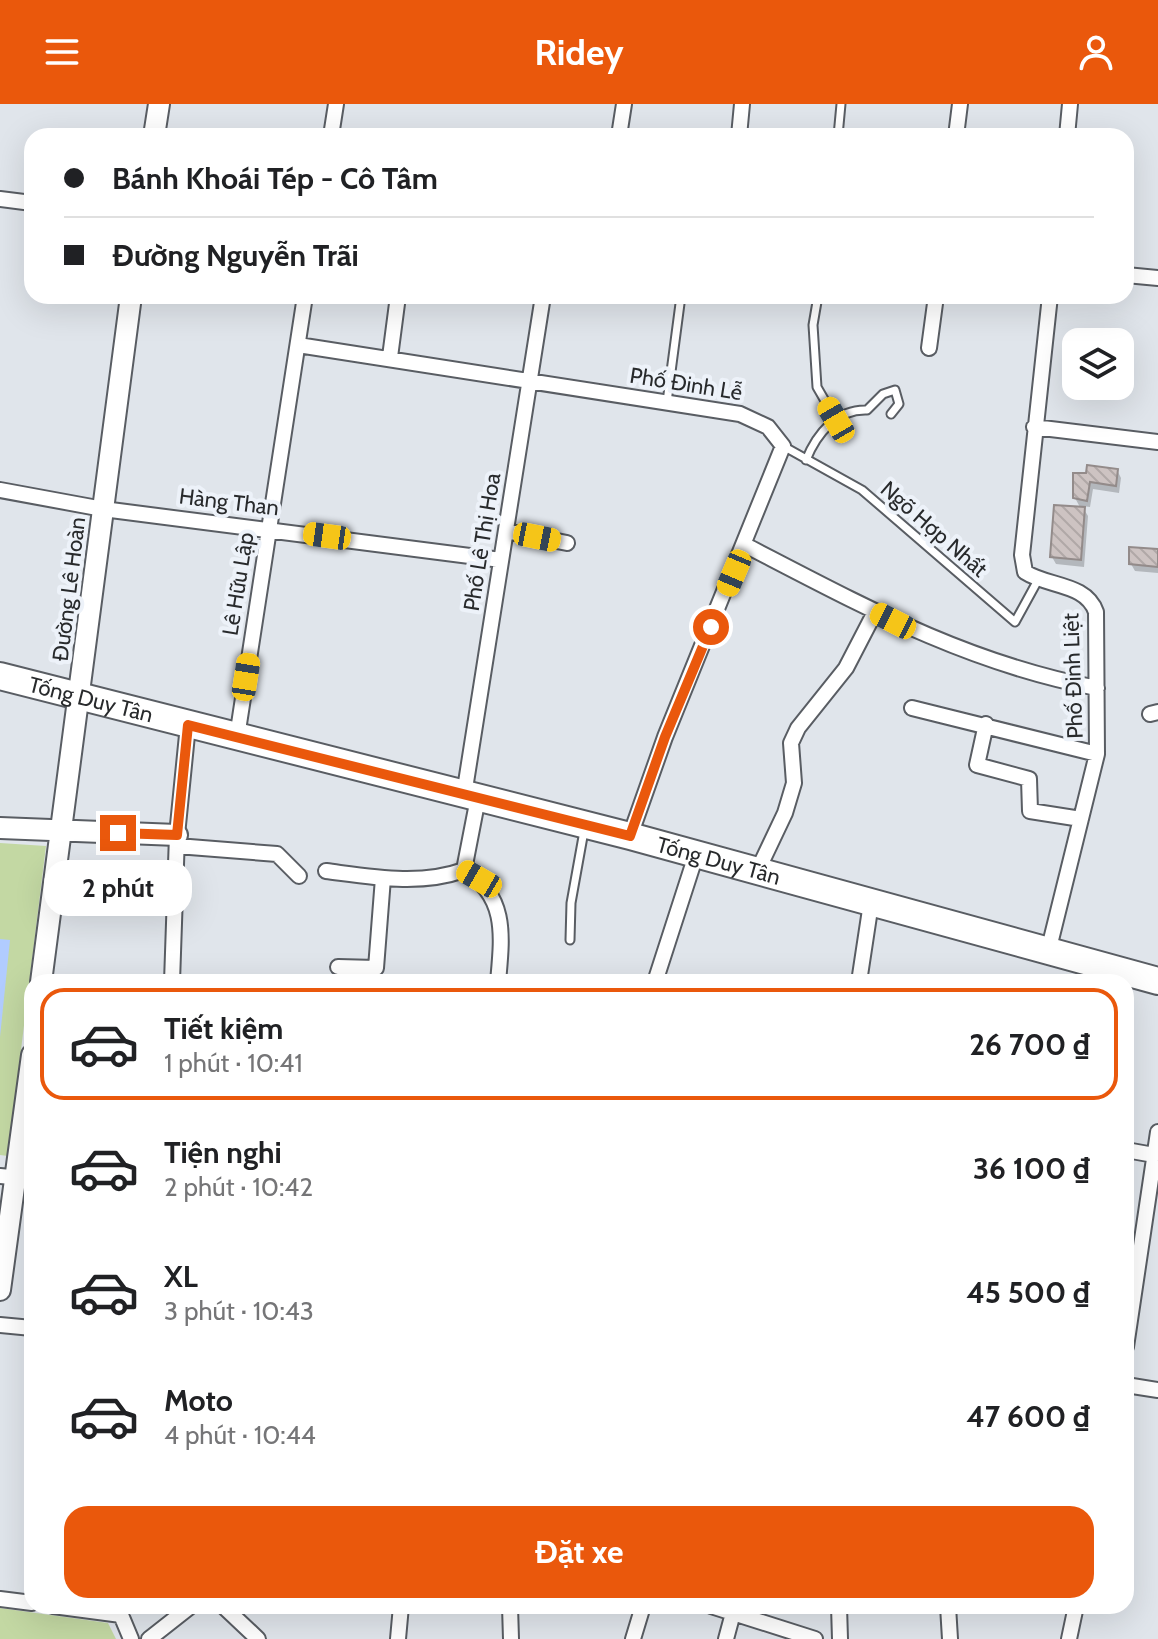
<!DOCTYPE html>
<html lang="vi">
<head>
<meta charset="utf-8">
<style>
  body { margin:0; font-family:Cabin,sans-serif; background:#f6f6f6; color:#202124; height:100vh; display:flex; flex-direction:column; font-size:30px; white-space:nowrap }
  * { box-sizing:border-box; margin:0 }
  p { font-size:26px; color:#757577 }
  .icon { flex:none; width:44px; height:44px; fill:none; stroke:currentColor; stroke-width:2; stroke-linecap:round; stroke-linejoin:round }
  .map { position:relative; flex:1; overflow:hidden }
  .drawer { position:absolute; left:24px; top:870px; width:1110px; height:640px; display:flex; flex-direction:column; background:#fff; border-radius:24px; box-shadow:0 8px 32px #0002 }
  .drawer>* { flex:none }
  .banner { position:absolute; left:24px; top:24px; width:1110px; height:176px; border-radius:24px; box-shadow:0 8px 32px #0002; display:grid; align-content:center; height:176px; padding:0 40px; background:#fff }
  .controls { position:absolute; left:1062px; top:224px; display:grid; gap:16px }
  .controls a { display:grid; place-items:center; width:72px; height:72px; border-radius:16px; background:#fff; box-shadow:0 8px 32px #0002; font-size:40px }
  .end { position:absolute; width:36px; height:36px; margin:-18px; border:10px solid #ea580c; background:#fff; box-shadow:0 0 0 4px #fff }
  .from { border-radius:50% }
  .bubble { position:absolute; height:56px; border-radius:24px; background:#fff; box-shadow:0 8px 32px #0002; font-size:26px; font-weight:700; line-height:56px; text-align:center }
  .car { position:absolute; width:24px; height:48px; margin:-24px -12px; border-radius:10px; box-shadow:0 0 6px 2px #0007; background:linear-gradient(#f5c518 24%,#345 0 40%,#f5c518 0 76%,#345 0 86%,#f5c518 0) }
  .banner b { display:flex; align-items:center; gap:28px; height:76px; font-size:30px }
  .banner b+b { border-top:2px solid #e0e0e0 }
  .banner i { width:20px; height:20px; background:#202124 }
  ul { padding:14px 0 0; list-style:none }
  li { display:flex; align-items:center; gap:24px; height:112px; margin:0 16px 12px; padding:0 24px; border:4px solid transparent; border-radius:24px }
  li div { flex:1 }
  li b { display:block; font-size:30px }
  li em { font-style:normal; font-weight:700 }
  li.on { border-color:#ea580c }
  li>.icon { width:72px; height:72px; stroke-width:1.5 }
  .primary-button { display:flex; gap:16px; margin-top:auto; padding:16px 40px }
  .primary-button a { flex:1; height:92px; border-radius:24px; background:#ea580c; color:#fff; font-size:32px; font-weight:700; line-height:92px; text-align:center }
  header { display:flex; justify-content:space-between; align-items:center; height:104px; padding:0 40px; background:#ea580c; color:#fff; font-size:36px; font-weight:700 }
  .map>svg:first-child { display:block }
</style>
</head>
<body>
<header><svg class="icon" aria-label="menu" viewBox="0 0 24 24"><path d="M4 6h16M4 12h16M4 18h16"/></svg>Ridey<svg class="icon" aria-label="person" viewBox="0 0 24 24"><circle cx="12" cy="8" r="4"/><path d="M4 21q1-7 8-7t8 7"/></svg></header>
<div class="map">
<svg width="1158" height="1535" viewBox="0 0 1158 1535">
  <defs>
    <pattern id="building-back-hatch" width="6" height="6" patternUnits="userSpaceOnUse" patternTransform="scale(2)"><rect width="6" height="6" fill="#cdc3c2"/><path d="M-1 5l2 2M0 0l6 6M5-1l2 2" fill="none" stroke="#b0a8a7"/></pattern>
  </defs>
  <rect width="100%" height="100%" fill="#e0e5eb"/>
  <!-- park -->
  <path fill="#c3d8a3" d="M0,739L46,742L8,1052L0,1051Z
    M0,1504L108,1519L116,1535H0Z"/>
  <!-- water -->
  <path fill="#b1ccff" d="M0,835L10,836L0,933Z"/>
  <!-- shadow -->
  <path fill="#0003" d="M1117,366L1121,374L1119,389L1093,385L1090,403L1082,402L1088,412L1084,463L1056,460L1052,453L1081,405L1075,394V371Z
    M1158,447V469L1135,467L1131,460Z"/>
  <!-- building -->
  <path fill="url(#building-back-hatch)" stroke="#938b8a" stroke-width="2" d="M1087,361L1118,365L1116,382L1090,378L1087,397L1073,394V369H1086Z
    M1054,401L1085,403L1081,456L1050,453Z
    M1129,443L1158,445V463L1129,460Z"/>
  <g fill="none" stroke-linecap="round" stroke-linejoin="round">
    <!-- lane casing -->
    <g stroke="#595d63" stroke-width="11">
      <path id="lane" d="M838,32L841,0
        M818,192L813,221L817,283L836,316
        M667,298L681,192
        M783,342L862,386L1015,518L1038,476
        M806,356C817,329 837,305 867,306L883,290L895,286L899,300L891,310
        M570,836L571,799L584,727"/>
    </g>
    <!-- street casing -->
    <g stroke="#595d63" stroke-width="18">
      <path id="street" d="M331,32L336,0
        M619,32L624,0
        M739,32L742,0
        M956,32L960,0
        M1067,32L1070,0
        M0,95L32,99
        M1126,171L1158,174
        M298,241L740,310L768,323L783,342L665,633L630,732
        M929,244L936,192
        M390,253L398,192
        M1034,323L1158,338
        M0,386L103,405L501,456
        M506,427L567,439
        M745,441C863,502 966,559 1097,584
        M912,604L1097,650
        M1150,610L1158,608
        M986,620L977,661L1029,675L1030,707L1081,715
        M237,633L305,192
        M464,691L543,192
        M177,742L277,750L299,772
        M464,766C508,792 502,833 498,878
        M464,766L478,694
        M326,767C372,773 420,782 464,766
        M757,768L785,709L794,679L791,639L798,624L846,564L875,508
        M1048,848L1097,650L1096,508C1086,479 1048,483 1025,468L1022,451L1050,192
        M338,863L376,864L383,774
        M172,878L177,731L188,621
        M655,878L696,751
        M859,878L871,799
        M1126,1046L1154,1051
        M0,1072L32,1075
        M0,1221L32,1224
        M1126,1243L1158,1028
        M1126,1281L1158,1286
        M0,1495L32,1499
        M53,1502L121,1511
        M123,1502L121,1511L131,1535
        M223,1502L258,1535
        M510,1502L511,1535
        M711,1502L815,1535
        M839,1502L840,1535
        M948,1502L950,1535
        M149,1535L191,1502
        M398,1535L401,1502
        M633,1535L643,1502
        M726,1535L733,1509
        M1069,1535L1076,1502"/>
    </g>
    <!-- secondary casing -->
    <g stroke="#595d63" stroke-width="24">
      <path id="secondary" d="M154,32L159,0
        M0,724L177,731
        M41,878L131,192
        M0,1186L32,951"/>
    </g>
    <!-- highway casing -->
    <g stroke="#595d63" stroke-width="30">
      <g id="highway">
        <path id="s1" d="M0,572L630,732L1158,877"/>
      </g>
    </g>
    <!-- lane -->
    <use href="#lane" stroke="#fff" stroke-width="7"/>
    <!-- street -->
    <use href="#street" stroke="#fff" stroke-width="14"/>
    <!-- secondary -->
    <use href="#secondary" stroke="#fff" stroke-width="20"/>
    <!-- highway -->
    <use href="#highway" stroke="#fff" stroke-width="26"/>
  </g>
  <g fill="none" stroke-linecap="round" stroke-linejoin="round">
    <!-- route -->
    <path stroke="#ea580c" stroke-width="10" d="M118,729L177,731L188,621L630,732L665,633L711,523"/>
  </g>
  <g text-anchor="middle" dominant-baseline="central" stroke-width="8" stroke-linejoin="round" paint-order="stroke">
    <!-- street labels -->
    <g font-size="22" fill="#282a2c" stroke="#edf2f9">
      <text transform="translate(686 280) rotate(9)">Phố Đinh Lễ</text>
      <text transform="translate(229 398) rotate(7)">Hàng Than</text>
      <text transform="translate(934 425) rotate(41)">Ngõ Hợp Nhất</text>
      <text transform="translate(482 438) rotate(-81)">Phố Lê Thị Hoa</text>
      <text transform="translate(238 480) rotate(-81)">Lê Hữu Lập</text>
      <text transform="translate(69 485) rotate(-83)">Đường Lê Hoàn</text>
      <text transform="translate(1073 572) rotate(-92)">Phố Đinh Liệt</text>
      <text stroke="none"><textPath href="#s1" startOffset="94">Tống Duy Tân</textPath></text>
      <text stroke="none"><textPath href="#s1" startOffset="742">Tống Duy Tân</textPath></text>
    </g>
  </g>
</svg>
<div class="controls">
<a><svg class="icon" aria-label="layers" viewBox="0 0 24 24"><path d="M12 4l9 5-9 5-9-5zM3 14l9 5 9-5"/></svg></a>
</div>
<i class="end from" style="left:711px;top:523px"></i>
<i class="end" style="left:118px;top:729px"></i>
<div class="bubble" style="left:44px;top:756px;width:148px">2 phút</div>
<i class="car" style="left:836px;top:316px;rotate:330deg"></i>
<i class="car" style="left:327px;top:432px;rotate:278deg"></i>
<i class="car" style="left:537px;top:433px;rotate:101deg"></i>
<i class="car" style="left:734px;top:469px;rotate:203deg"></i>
<i class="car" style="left:893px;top:517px;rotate:297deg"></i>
<i class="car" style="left:246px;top:573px;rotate:9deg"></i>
<i class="car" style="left:479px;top:775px;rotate:300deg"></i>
<div class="banner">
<b><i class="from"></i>Bánh Khoái Tép - Cô Tâm</b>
<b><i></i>Đường Nguyễn Trãi</b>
</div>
<section class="drawer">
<ul>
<li class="on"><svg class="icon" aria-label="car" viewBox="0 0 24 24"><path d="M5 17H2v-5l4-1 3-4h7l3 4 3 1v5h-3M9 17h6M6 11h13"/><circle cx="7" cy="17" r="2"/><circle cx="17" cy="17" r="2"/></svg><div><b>Tiết kiệm</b><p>1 phút · 10:41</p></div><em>26 700 ₫</em></li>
<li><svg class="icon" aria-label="car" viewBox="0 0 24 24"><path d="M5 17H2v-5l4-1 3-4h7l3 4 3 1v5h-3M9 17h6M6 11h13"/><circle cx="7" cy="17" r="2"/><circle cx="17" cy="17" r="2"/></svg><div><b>Tiện nghi</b><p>2 phút · 10:42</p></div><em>36 100 ₫</em></li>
<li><svg class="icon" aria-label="car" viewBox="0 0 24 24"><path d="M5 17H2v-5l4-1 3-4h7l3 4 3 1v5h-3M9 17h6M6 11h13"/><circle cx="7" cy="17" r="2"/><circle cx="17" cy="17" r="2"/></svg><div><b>XL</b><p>3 phút · 10:43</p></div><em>45 500 ₫</em></li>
<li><svg class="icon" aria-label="car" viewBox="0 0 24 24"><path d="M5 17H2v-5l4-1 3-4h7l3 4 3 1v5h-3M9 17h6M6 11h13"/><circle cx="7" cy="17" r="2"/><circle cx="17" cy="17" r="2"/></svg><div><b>Moto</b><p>4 phút · 10:44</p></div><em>47 600 ₫</em></li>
</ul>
<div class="primary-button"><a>Đặt xe</a></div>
</section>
</div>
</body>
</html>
